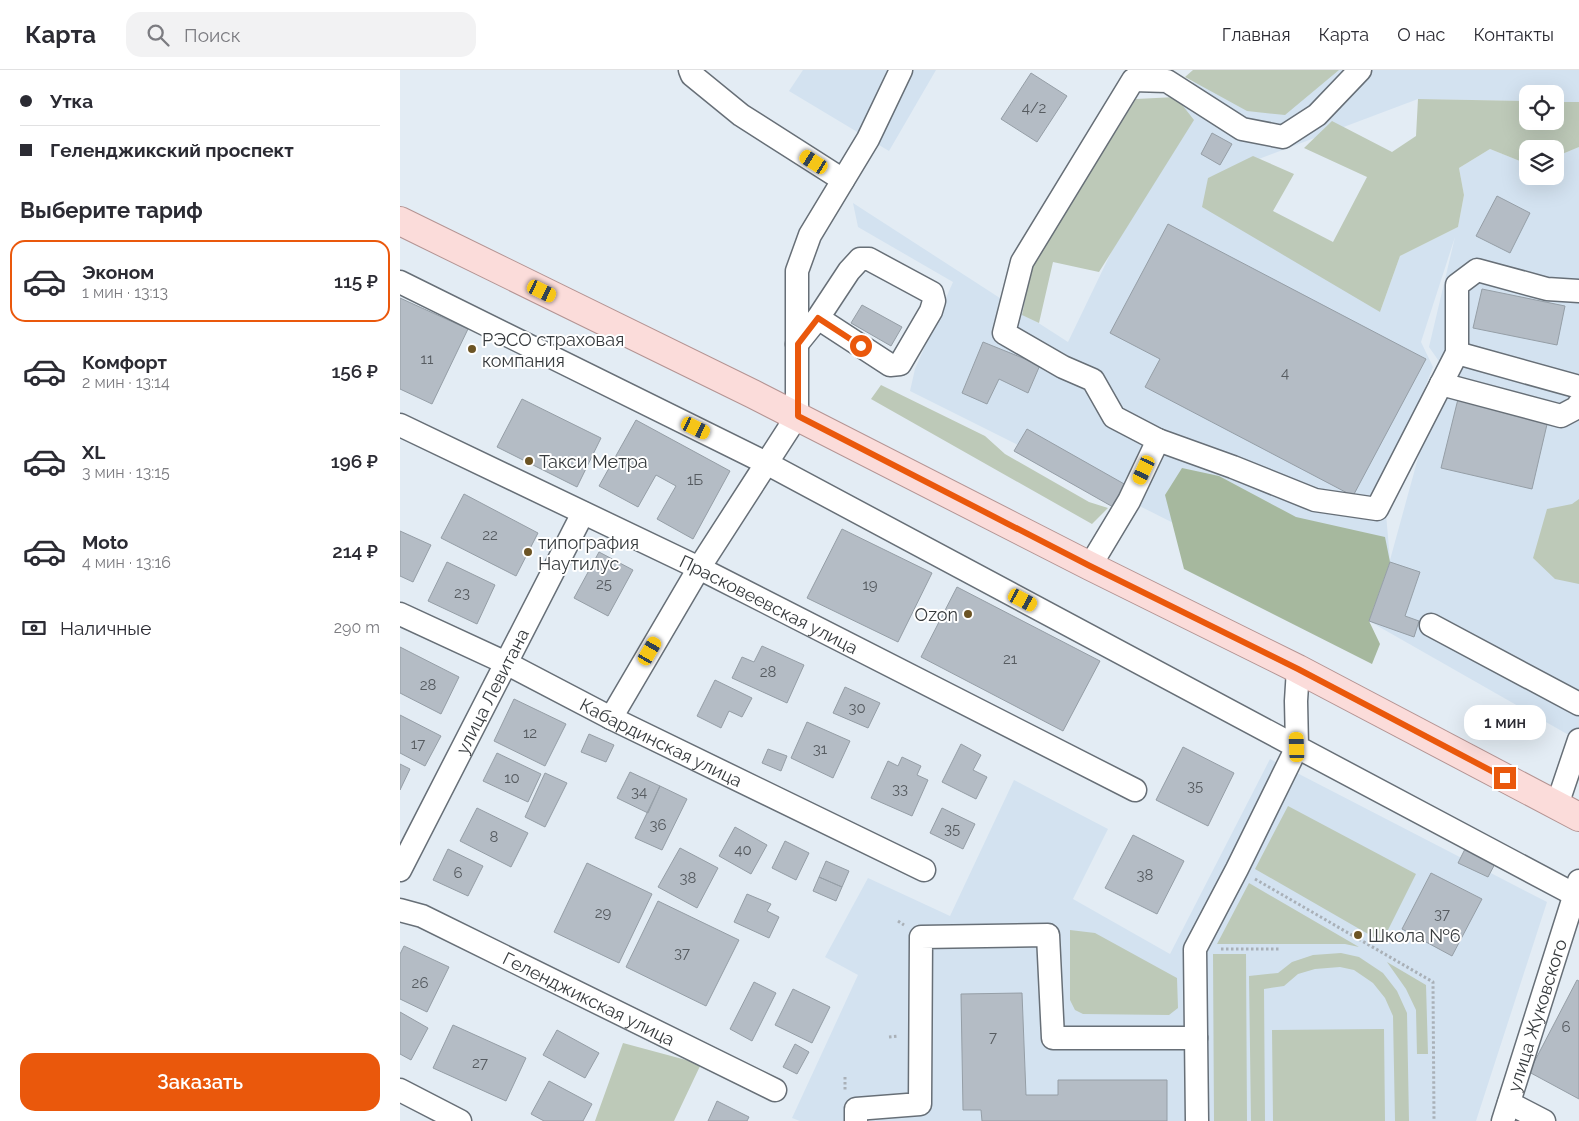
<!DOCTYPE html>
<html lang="ru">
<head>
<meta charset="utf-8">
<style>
  body { margin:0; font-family:Raleway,sans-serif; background:#f2f2f3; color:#2b2b33; height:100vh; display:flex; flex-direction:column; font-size:19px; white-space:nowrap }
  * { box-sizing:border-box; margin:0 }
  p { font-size:16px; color:#7c7c81 }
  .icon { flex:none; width:28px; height:28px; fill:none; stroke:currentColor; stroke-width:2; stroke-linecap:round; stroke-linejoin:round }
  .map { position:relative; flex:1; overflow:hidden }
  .drawer { display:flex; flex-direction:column; background:#fff; width:400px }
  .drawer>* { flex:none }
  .banner { display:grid; align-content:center; height:110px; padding:0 20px; background:#fff }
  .controls { position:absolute; left:1119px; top:15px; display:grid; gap:10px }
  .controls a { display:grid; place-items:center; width:45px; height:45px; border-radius:10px; background:#fff; box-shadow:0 5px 20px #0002; font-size:25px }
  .end { position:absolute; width:22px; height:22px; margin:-11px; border:6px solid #ea580c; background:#fff; box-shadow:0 0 0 2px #fff }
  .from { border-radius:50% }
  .bubble { position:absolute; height:35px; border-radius:15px; background:#fff; box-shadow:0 5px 20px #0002; font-size:16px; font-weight:600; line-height:35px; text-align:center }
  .car { position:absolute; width:15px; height:30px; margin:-15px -8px; border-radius:6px; box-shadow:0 0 4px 1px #0007; background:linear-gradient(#f5c518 24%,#345 0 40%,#f5c518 0 76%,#345 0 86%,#f5c518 0) }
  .banner b { display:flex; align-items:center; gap:18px; height:48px; font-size:19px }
  .banner b+b { border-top:1px solid #e1e1e2 }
  .banner i { width:12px; height:12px; background:#2b2b33 }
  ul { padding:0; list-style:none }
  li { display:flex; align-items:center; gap:15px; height:82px; margin:0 10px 8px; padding:0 10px; border:2px solid transparent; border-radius:15px }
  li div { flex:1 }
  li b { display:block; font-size:19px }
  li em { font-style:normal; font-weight:600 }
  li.on { border-color:#ea580c }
  li>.icon { width:45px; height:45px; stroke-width:1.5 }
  h2 { padding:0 20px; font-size:22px; line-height:60px }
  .pay { display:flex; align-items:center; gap:12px; height:55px; padding:0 20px; font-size:19px }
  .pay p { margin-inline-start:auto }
  .primary-button { display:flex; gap:10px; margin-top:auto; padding:10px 20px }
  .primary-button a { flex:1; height:58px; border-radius:15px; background:#ea580c; color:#fff; font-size:20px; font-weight:600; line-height:58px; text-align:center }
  header { display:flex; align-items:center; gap:30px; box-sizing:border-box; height:70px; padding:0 25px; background:#fff; border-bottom:1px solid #e1e1e2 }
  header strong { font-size:24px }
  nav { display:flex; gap:28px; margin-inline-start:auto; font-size:18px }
  .search { width:350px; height:45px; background:#f2f2f3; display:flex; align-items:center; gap:12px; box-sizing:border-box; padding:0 18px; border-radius:15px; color:#7c7c81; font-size:19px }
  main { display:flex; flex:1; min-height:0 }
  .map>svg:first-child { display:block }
</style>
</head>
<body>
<header>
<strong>Карта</strong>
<div class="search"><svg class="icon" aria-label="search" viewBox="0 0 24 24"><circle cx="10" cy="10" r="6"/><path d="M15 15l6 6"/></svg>Поиск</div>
<nav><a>Главная</a><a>Карта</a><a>О нас</a><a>Контакты</a></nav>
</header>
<main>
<section class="drawer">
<div class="banner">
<b><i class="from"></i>Утка</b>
<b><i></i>Геленджикский проспект</b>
</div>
<h2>Выберите тариф</h2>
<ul>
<li class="on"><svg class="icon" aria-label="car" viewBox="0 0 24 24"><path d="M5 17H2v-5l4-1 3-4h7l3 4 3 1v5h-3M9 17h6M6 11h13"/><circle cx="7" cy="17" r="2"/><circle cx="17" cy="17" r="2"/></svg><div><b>Эконом</b><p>1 мин · 13:13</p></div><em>115 ₽</em></li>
<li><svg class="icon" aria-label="car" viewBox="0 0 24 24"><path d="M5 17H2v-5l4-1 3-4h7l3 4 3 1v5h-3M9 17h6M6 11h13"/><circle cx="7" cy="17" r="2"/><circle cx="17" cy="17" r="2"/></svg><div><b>Комфорт</b><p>2 мин · 13:14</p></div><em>156 ₽</em></li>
<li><svg class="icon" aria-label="car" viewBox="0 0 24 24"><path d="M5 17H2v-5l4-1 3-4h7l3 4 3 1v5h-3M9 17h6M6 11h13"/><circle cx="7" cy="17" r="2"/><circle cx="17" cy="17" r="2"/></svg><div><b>XL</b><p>3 мин · 13:15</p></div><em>196 ₽</em></li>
<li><svg class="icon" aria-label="car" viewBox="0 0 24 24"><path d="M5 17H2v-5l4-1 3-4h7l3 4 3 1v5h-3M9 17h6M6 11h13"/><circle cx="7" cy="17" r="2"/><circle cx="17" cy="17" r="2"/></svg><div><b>Moto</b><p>4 мин · 13:16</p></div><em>214 ₽</em></li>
</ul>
<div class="pay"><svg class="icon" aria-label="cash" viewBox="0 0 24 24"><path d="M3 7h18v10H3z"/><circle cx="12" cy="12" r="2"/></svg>Наличные<p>290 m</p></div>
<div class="primary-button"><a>Заказать</a></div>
</section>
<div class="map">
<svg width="1179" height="1051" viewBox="0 0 1179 1051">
  <rect width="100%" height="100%" fill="#e3ecf4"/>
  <!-- built -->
  <path fill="#d3e2f0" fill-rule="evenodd" d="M403,0H536L489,81L389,21Z
    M799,0H1179V32H1155V24H1128L1127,31L1018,29L808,108L980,242L1000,186L1058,157L1064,125L1059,98L1090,79L1127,94L1128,106H1155V87L1179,77V657L1174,668L969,551L510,321L515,299L553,212L458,157L453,133L668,272ZM1055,167L1029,277L1043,297L990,490L984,421L1033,297L1021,272Z
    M870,689L1147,832L1076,1051H400L392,1048L458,905L425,887L468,808L550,846L614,710L708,759L673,829L770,884Z"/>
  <!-- green -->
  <path fill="#bdc9b8" d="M793,0H939L885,45L847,41L785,7Z
    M776,27L794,50L699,202L653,192L639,253L622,245L632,195L736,29Z
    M1018,29L1127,31L1128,51H1155V32H1179V77L1155,87V79H1128L1127,94L1090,79L1059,98L1064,125L1058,157L1000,186L980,242L802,137L808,108L853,86L894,104L873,141L933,172L967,107L904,78L932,51L992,82L1016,66Z
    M481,315L585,366L605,384L689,432L708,438L692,454L471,329Z
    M1179,429V514L1155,509L1133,488L1147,439L1172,434Z
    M888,736L1016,804L982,872L855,799Z
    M849,813L959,877L945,874H817Z
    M670,860L695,863L777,908L778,938L769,945L683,944L675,940L670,930Z
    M941,883L959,887L983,903L997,921L1007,943L1009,1051H995L993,946L985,928L973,913L954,900L940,897L915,899L898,904L884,916L864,919L865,1051H851L849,906L878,903L892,892L913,885Z
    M813,884H846L847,1051H814Z
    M987,892L1026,915L1028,984H1017L1016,940L1006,919Z
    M984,959L985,1051H873L872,960Z
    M223,973L301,994L274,1051H195Z"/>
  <!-- forest -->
  <path fill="#a6b89e" d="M782,398L819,406L896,447L985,467L990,492L969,551L980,574L972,594L784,499L765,425Z"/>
  <!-- building -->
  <path fill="#b4bcc5" stroke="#959ea6" d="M631,3L667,26L637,72L601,49Z
    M812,63L832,74L820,95L801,84Z
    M1097,126L1130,143L1110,183L1076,166Z
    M768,154L1026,289L953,426L745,317L760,289L710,263Z
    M1082,219L1165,236L1157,275L1073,258Z
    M0,228L68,259L32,334L0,319Z
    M462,235L502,257L491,276L451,253Z
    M583,272L640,295L628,323L599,309L587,334L562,323Z
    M122,329L201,368L177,417L97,377Z
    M1058,329L1148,350L1132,419L1041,398Z
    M236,350L330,401L293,469L257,449L276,416L256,405L238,437L199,416Z
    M627,359L726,415L713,437L614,381Z
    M64,424L138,463L116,506L41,468Z
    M442,459L532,503L498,572L407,528Z
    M0,461L31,475L13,512L0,506Z
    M199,482L233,500L208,546L174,528Z
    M47,492L95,515L77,554L28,531Z
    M990,492L1020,502L1005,546L1019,551L1014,567L969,551Z
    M557,517L700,591L663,661L521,587Z
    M362,576L404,595L387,633L332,608L342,587L354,592Z
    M0,577L59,607L41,644L0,623Z
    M315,610L352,628L342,647L329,641L321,658L297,646Z
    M445,617L480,633L468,658L433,643Z
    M114,629L166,654L145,696L94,671Z
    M0,645L41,666L25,696L0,683Z
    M407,652L450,671L433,708L391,688Z
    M189,664L214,675L206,692L181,682Z
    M561,674L581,685L573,700L587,707L576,729L542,712Z
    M783,677L834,703L808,756L756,730Z
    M368,679L387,686L381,701L362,693Z
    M97,683L141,704L128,732L83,711Z
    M502,687L521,696L517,705L528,710L512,746L471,728L488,691L498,696Z
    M0,694L10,699L0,720Z
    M230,702L260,716L248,743L217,728Z
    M145,703L167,713L145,757L125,747Z
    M260,716L287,729L262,780L235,768Z
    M77,738L128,763L111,797L60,771Z
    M542,738L575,754L563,779L530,763Z
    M335,757L367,775L351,804L319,786Z
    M733,765L784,791L757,844L705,818Z
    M385,771L409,783L396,810L372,798Z
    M1067,775L1097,790L1088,807L1058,793Z
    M280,778L318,798L297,838L258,817Z
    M48,779L83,796L68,826L33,810Z
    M426,791L449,801L442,817L419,807Z
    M187,793L252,824L219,893L154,862Z
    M1031,803L1082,829L1052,886L1002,859Z
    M419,807L442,817L436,831L413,821Z
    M347,824L371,834L367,841L379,847L369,868L334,852Z
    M258,831L339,870L306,936L226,897Z
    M4,876L49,897L27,942L0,929V884Z
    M1177,910L1179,911V1029L1129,1002Z
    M354,912L376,923L352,971L330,959Z
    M393,919L430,937L412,973L375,955Z
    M622,923L626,1025H658V1010H767V1051H582L581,1040H563L561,924Z
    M0,942L28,958L11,990L0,984Z
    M53,955L126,988L106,1031L33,998Z
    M157,960L199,983L185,1008L143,985Z
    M395,974L409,982L397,1004L383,997Z
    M149,1011L192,1034L183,1051H144L131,1044Z
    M317,1031L349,1047L347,1051H308Z"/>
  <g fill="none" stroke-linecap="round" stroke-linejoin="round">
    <!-- minor casing -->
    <g stroke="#676f77" stroke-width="25">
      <g id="minor">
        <path d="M290,0L292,5L341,45L443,110"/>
        <path d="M0,212L366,393L897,677L837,799L795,879L797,1051"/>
        <path d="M397,274L418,248L449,201L460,189H469L532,223L534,231L531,241L500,294L490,295L418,248"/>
        <path d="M1057,283L1179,317"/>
        <path d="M1041,314L1161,346L1178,337L1179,334"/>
        <path id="s1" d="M0,355L299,498L735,720"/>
        <path d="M758,370L833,397L915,430L977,439L1057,283V215L1077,200L1147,219L1179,221"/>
        <path d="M690,496L729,431L758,370L714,347L693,310L663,297L604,263L622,192L733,10L767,11L842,59L883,67L917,45L960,0"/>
        <path id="s2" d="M0,544L106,593L211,648L524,800"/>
        <path d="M1031,555L1179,634"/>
        <path d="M898,599L896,631L897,677L1179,827"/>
        <path d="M211,648L299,498L397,346V201L410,165L468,69L501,0"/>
        <path d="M1157,735L1179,670"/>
        <path id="s3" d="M0,800L183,443"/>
        <path id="s4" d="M0,840L22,846L375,1020"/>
        <path d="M0,1020L60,1051"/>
        <path d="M1109,1033L1144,1051"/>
        <path d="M456,1051V1039L520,1034L521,867L648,865L653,968H796"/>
        <path id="s5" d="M1103,1051L1179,811"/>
      </g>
    </g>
    <!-- major casing -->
    <g stroke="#b49493" stroke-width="30">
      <path id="major" d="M0,151L353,324L690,496L898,599L1179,747"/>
    </g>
    <!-- path -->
    <path stroke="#a9b0b7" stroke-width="3" stroke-dasharray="2.5 2.5" stroke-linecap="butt" d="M855,809L1033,912L1034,1051
      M498,851L504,855
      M821,879H880
      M489,967L498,966
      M445,1007V1021"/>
    <!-- minor -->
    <use href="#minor" stroke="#fff" stroke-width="22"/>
    <!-- major -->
    <use href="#major" stroke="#fbdcda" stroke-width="28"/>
  </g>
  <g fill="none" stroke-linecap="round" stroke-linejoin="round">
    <!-- route -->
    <path stroke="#ea580c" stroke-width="6" d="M461,276L418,248L398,274V346L690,496L898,599L1105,708"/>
  </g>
  <!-- markers -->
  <g fill="#6c5424" stroke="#fff" stroke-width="2">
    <circle cx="72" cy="279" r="5"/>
    <circle cx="129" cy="391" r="5"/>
    <circle cx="128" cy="482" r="5"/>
    <circle cx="568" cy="544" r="5"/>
    <circle cx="958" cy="865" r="5"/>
  </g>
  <g text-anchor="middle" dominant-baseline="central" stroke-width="4" stroke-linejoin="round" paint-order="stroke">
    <!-- number labels -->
    <g font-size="15" fill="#565b60">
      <text x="634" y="38">4/2</text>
      <text x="27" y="289">11</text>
      <text x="885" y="303">4</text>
      <text x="295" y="410">1Б</text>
      <text x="90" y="465">22</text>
      <text x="204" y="514">25</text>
      <text x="470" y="515">19</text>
      <text x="62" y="523">23</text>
      <text x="610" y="589">21</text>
      <text x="368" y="602">28</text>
      <text x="28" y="615">28</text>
      <text x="457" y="638">30</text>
      <text x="130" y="663">12</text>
      <text x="18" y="674">17</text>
      <text x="420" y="679">31</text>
      <text x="112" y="708">10</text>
      <text x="795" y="716">35</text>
      <text x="500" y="719">33</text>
      <text x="239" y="722">34</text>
      <text x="258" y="755">36</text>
      <text x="552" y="759">35</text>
      <text x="94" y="767">8</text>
      <text x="343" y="780">40</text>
      <text x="58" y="803">6</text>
      <text x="745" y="805">38</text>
      <text x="288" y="808">38</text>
      <text x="203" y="843">29</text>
      <text x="1042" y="844">37</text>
      <text x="282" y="883">37</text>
      <text x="20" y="913">26</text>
      <text x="1166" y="957">6</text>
      <text x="593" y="967">7</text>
      <text x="80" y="993">27</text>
    </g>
    <!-- poi labels -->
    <g font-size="18" fill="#373b3e" stroke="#fff" text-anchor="start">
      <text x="82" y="269">РЭСО страховая<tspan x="82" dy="21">компания</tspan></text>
      <text x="139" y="391">Такси Метра</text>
      <text x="138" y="472">типография<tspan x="138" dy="21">Наутилус</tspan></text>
      <text x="558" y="544" text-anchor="end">Ozon</text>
      <text x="968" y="865">Школа №6</text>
    </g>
    <!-- street labels -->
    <g font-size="18" fill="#373b3e" stroke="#fff">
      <text stroke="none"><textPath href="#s1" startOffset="410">Прасковеевская улица</textPath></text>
      <text stroke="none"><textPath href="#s3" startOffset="201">улица Левитана</textPath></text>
      <text stroke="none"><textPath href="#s2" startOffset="291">Кабардинская улица</textPath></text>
      <text stroke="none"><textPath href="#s4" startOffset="209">Геленджикская улица</textPath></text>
      <text stroke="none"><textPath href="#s5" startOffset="111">улица Жуковского</textPath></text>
    </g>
  </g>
</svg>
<div class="controls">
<a><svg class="icon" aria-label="locate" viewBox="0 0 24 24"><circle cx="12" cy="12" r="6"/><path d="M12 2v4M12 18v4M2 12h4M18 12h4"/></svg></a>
<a><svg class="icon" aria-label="layers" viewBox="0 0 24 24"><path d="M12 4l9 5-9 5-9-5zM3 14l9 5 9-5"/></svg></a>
</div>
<i class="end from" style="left:461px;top:276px"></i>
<i class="end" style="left:1105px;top:708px"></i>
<div class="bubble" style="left:1064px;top:635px;width:82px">1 мин</div>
<i class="car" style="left:414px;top:92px;rotate:303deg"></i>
<i class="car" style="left:142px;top:221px;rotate:116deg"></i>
<i class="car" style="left:296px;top:358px;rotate:116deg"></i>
<i class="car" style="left:744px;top:400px;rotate:205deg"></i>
<i class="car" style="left:623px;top:530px;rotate:118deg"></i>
<i class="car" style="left:250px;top:581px;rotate:30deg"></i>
<i class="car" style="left:897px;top:677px;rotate:358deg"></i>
</div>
</main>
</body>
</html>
